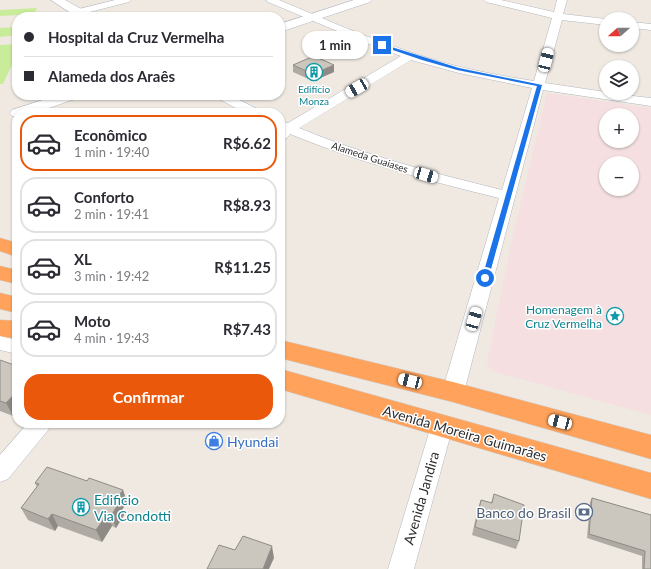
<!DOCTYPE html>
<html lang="pt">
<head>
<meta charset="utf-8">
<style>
  body { margin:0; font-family:Lato,sans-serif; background:#f7f7f7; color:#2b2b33; height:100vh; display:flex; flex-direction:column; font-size:15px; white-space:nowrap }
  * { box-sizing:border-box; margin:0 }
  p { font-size:13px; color:#7c7c81 }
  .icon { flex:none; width:22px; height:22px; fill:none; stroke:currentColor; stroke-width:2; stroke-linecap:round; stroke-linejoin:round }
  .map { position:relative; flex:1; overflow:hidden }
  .sheet { position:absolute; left:12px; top:108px; width:273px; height:320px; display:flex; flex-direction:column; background:#fff; border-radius:16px; box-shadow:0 1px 3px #0004 }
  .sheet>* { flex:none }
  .banner { position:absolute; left:12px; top:12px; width:273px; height:88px; border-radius:16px; box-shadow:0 1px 3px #0004; display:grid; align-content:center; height:88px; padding:0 12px; background:#fff }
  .needle { width:26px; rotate:249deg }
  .controls { position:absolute; left:599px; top:12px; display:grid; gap:8px }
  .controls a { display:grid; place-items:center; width:40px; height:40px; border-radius:50%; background:#fff; box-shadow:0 1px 3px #0004; font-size:20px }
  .end { position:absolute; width:18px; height:18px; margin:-9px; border:5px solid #1a73e8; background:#fff; box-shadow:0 0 0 2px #fff }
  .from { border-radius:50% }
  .bubble { position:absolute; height:28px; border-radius:14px; background:#fff; box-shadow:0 1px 3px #0004; font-size:13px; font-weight:700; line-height:28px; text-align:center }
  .car { position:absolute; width:12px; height:24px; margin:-12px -6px; border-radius:5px; box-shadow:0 0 3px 1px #0007; background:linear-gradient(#fff 24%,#345 0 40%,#fff 0 76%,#345 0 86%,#fff 0) }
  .banner b { display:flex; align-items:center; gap:14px; height:38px; font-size:15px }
  .banner b+b { border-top:1px solid #e1e1e2 }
  .banner i { width:10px; height:10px; background:#2b2b33 }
  ul { padding:7px 0 0; list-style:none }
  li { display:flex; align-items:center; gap:12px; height:56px; margin:0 8px 6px; padding:0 4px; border:2px solid #e1e1e2; border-radius:16px }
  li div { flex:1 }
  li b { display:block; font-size:15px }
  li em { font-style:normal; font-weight:700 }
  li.active { border-color:#ea580c }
  li>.icon { width:36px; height:36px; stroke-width:1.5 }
  .cta { display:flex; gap:8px; margin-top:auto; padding:8px 12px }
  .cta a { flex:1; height:46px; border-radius:16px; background:#ea580c; color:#fff; font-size:16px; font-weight:700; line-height:46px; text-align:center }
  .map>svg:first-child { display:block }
</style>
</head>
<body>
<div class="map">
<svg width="651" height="569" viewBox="0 0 651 569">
  <rect width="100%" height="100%" fill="#efe9e1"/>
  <!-- medical -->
  <path fill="#f5dfe0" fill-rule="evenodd" d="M547,93L651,108V415L495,372L490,368L487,363L511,244ZM606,115H632V141H606ZM606,163H632V189H606Z"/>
  <!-- pitch -->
  <path fill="#c9ec9a" d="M37,8L34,14L0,16V10Z
    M17,27V35L0,37V28Z
    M17,44V54L3,84H0V45Z"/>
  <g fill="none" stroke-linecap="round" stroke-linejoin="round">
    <!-- street casing -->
    <g stroke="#b4b7c1" stroke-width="1">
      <path id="street" d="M115,0H131L129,2L78,15L73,12L75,10Z
        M266,0H279C331,22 384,45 438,61C469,70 502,76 534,81L552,18L486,2L484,0H501L554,12L557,0H567L563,14L606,19V25L562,20L545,83L606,92V93L651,98V106L543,90L464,392L461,398L453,400L445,398L442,392L499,198C429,181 358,162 290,134L287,138L280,139V121L288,123L401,56L361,41L268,2ZM411,60L459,73L532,88L502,190C433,173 364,155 299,128Z
        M632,22L651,24V30L632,28Z
        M215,95H230L259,110L260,113H245L217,98Z
        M0,336L17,340V354L0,350Z
        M442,417L450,419L453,426L414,569H388L431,426L434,419Z
        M28,423H52L49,429L8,479L0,482V455Z"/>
    </g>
    <!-- secondary casing -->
    <g stroke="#b4b7c1" stroke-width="1">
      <path id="secondary" d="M51,0H65L90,14L92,17H77Z
        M354,0H372L370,2L280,32V24Z
        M58,95H80L78,98L34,113H17V117L12,116L10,113L12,110Z"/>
    </g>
    <!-- highway casing -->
    <g stroke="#c9c9c9" stroke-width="1">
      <path id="highway" d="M0,238L17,243V257L0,251Z
        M0,266L17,270V284L0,280Z
        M0,293L17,297V313L0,309Z
        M0,320L17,321V339L0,336Z
        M280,340L453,382L651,435V459L453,402L280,358Z
        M280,369L651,473V499L280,389Z"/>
    </g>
    <!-- street -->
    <use href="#street" fill="#fff" fill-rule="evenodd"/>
    <!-- secondary -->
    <use href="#secondary" fill="#fff" fill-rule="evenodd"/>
    <!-- highway -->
    <use href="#highway" fill="#ffa35c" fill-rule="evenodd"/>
  </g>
  <!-- wall -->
  <path fill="#afaba4" d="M293,65L334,72L313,81L293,72Z
    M0,360L13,416L0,411Z
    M87,481L123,490L127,502L122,510L124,515L116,528L112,526L102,542L58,526L55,531L28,520L21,508L37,487L35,483Z
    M494,494L519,541L516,549L472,535L478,508L481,500L491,503Z
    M592,498L651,515V569H642V556L587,538L590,502Z"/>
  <!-- shaded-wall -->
  <path fill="#8e8b86" d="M334,65V72L313,81V74Z
    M17,391V411L13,416L6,403Z
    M123,490L127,502L122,510L124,515L116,528L111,516L115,501Z
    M52,514L58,526L55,531L48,519Z
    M107,515L112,526L102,542L96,530Z
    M272,546L274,558L269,569H263Z"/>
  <!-- building -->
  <path fill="#cbc7bf" stroke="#8e8b86" d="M314,56L334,65L313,74L293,65Z
    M0,360L17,366V391L6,403L0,401Z
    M47,467L87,481L89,478L123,490L115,501L119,503L111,516L107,515L96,530L52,514L48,519L21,508L39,484L35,483Z
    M494,494L524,505L519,541L475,527L481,500L492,503Z
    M592,498L651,515V569H644L645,551L589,534Z
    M243,536L272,546L263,569H207L219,545L235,550Z"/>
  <!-- route -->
  <path fill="#1a73e8" d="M382,44L459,68L542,85L488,280H483L482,278L537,86L457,70L422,60L381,46Z"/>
  <!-- icons -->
  <defs>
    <g id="building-ring" transform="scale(0.9)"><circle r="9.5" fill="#fff" stroke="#0f9aa8" stroke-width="1.5"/><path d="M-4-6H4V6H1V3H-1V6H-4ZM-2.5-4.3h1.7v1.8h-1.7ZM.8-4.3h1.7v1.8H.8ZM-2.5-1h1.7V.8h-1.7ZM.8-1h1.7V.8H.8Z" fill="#0f9aa8"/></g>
    <g id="sight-ring" transform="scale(0.9)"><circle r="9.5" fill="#fff" stroke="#0f9aa8" stroke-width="1.5"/><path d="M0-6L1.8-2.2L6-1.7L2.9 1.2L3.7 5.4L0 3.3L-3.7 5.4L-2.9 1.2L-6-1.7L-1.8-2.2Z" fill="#0f9aa8"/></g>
    <g id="shop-ring" transform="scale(0.9)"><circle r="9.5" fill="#fff" stroke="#3f7fe0" stroke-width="1.5"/><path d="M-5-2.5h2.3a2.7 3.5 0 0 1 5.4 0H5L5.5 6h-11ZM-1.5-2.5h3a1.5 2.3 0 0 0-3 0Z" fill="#3f7fe0"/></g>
    <g id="bank-ring" transform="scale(0.9)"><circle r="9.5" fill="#fff" stroke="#5c6f8a" stroke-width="1.5"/><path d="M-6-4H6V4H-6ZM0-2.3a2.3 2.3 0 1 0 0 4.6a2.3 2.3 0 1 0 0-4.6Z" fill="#5c6f8a"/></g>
  </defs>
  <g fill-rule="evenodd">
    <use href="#building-ring" x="314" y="72"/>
    <use href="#sight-ring" x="615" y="316"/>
    <use href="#shop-ring" x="214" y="441"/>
    <use href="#building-ring" x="81" y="507"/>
    <use href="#bank-ring" x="584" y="512"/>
  </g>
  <g text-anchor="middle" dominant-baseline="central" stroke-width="3" stroke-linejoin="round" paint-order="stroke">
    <!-- far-culture labels -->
    <g font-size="10" fill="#0d838f" stroke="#fff">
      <text x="314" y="89">Edifício<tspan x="314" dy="12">Monza</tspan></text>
    </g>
    <!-- far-street labels -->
    <g font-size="10" fill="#2e2e2e" stroke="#fff">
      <text transform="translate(370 157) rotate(18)">Alameda Guaiases</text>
    </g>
    <!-- culture labels -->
    <g font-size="12" fill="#0d838f" stroke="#fff" text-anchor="end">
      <text x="602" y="309">Homenagem à<tspan x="602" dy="14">Cruz Vermelha</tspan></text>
    </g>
    <!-- near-street labels -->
    <g font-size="14" fill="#2e2e2e" stroke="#fff">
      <text transform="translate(465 433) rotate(16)">Avenida Moreira Guimarães</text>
      <text transform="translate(421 498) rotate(-74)">Avenida Jandira</text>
    </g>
    <!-- near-shop labels -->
    <g font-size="14" fill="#366cbe" stroke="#fff" text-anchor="start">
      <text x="227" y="441">Hyundai</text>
    </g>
    <!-- near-culture labels -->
    <g font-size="14" fill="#0d838f" stroke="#fff" text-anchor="start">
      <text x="94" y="499">Edificio<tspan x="94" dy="16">Via Condotti</tspan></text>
    </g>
    <!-- near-service labels -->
    <g font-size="14" fill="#4e5e75" stroke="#fff" text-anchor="end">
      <text x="571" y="512">Banco do Brasil</text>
    </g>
  </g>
</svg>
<div class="controls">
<a><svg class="needle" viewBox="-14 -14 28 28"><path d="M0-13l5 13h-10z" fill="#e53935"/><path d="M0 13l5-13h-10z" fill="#7c7c81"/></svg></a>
<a><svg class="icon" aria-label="layers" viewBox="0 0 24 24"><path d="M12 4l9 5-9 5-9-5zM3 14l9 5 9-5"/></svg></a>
<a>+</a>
<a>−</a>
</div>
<i class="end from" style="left:485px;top:278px"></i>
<i class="end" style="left:382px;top:45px"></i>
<div class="bubble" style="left:302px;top:31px;width:66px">1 min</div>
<i class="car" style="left:546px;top:60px;rotate:14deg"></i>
<i class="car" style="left:357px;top:88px;rotate:240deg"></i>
<i class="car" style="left:426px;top:175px;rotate:106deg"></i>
<i class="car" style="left:474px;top:319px;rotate:16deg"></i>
<i class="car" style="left:410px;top:381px;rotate:284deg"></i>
<i class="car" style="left:560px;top:422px;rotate:285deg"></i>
<div class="banner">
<b><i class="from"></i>Hospital da Cruz Vermelha</b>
<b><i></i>Alameda dos Araês</b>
</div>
<section class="sheet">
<ul>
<li class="active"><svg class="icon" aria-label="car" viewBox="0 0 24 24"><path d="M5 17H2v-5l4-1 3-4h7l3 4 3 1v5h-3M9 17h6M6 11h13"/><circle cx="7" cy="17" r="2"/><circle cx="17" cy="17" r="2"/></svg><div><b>Econômico</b><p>1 min · 19:40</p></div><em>R$6.62</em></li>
<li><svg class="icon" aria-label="car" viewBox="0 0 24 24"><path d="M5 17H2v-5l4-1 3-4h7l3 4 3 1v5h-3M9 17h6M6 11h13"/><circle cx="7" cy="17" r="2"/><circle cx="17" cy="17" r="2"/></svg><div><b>Conforto</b><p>2 min · 19:41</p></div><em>R$8.93</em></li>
<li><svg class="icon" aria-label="car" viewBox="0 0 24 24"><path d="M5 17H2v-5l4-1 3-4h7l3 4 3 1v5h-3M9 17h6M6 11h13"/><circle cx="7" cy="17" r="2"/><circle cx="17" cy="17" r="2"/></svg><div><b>XL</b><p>3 min · 19:42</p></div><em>R$11.25</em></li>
<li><svg class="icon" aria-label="car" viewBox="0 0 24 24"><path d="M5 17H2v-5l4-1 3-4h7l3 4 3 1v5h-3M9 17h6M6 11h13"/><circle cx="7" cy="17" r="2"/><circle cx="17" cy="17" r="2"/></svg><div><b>Moto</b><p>4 min · 19:43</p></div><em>R$7.43</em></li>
</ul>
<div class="cta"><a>Confirmar</a></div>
</section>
</div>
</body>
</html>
